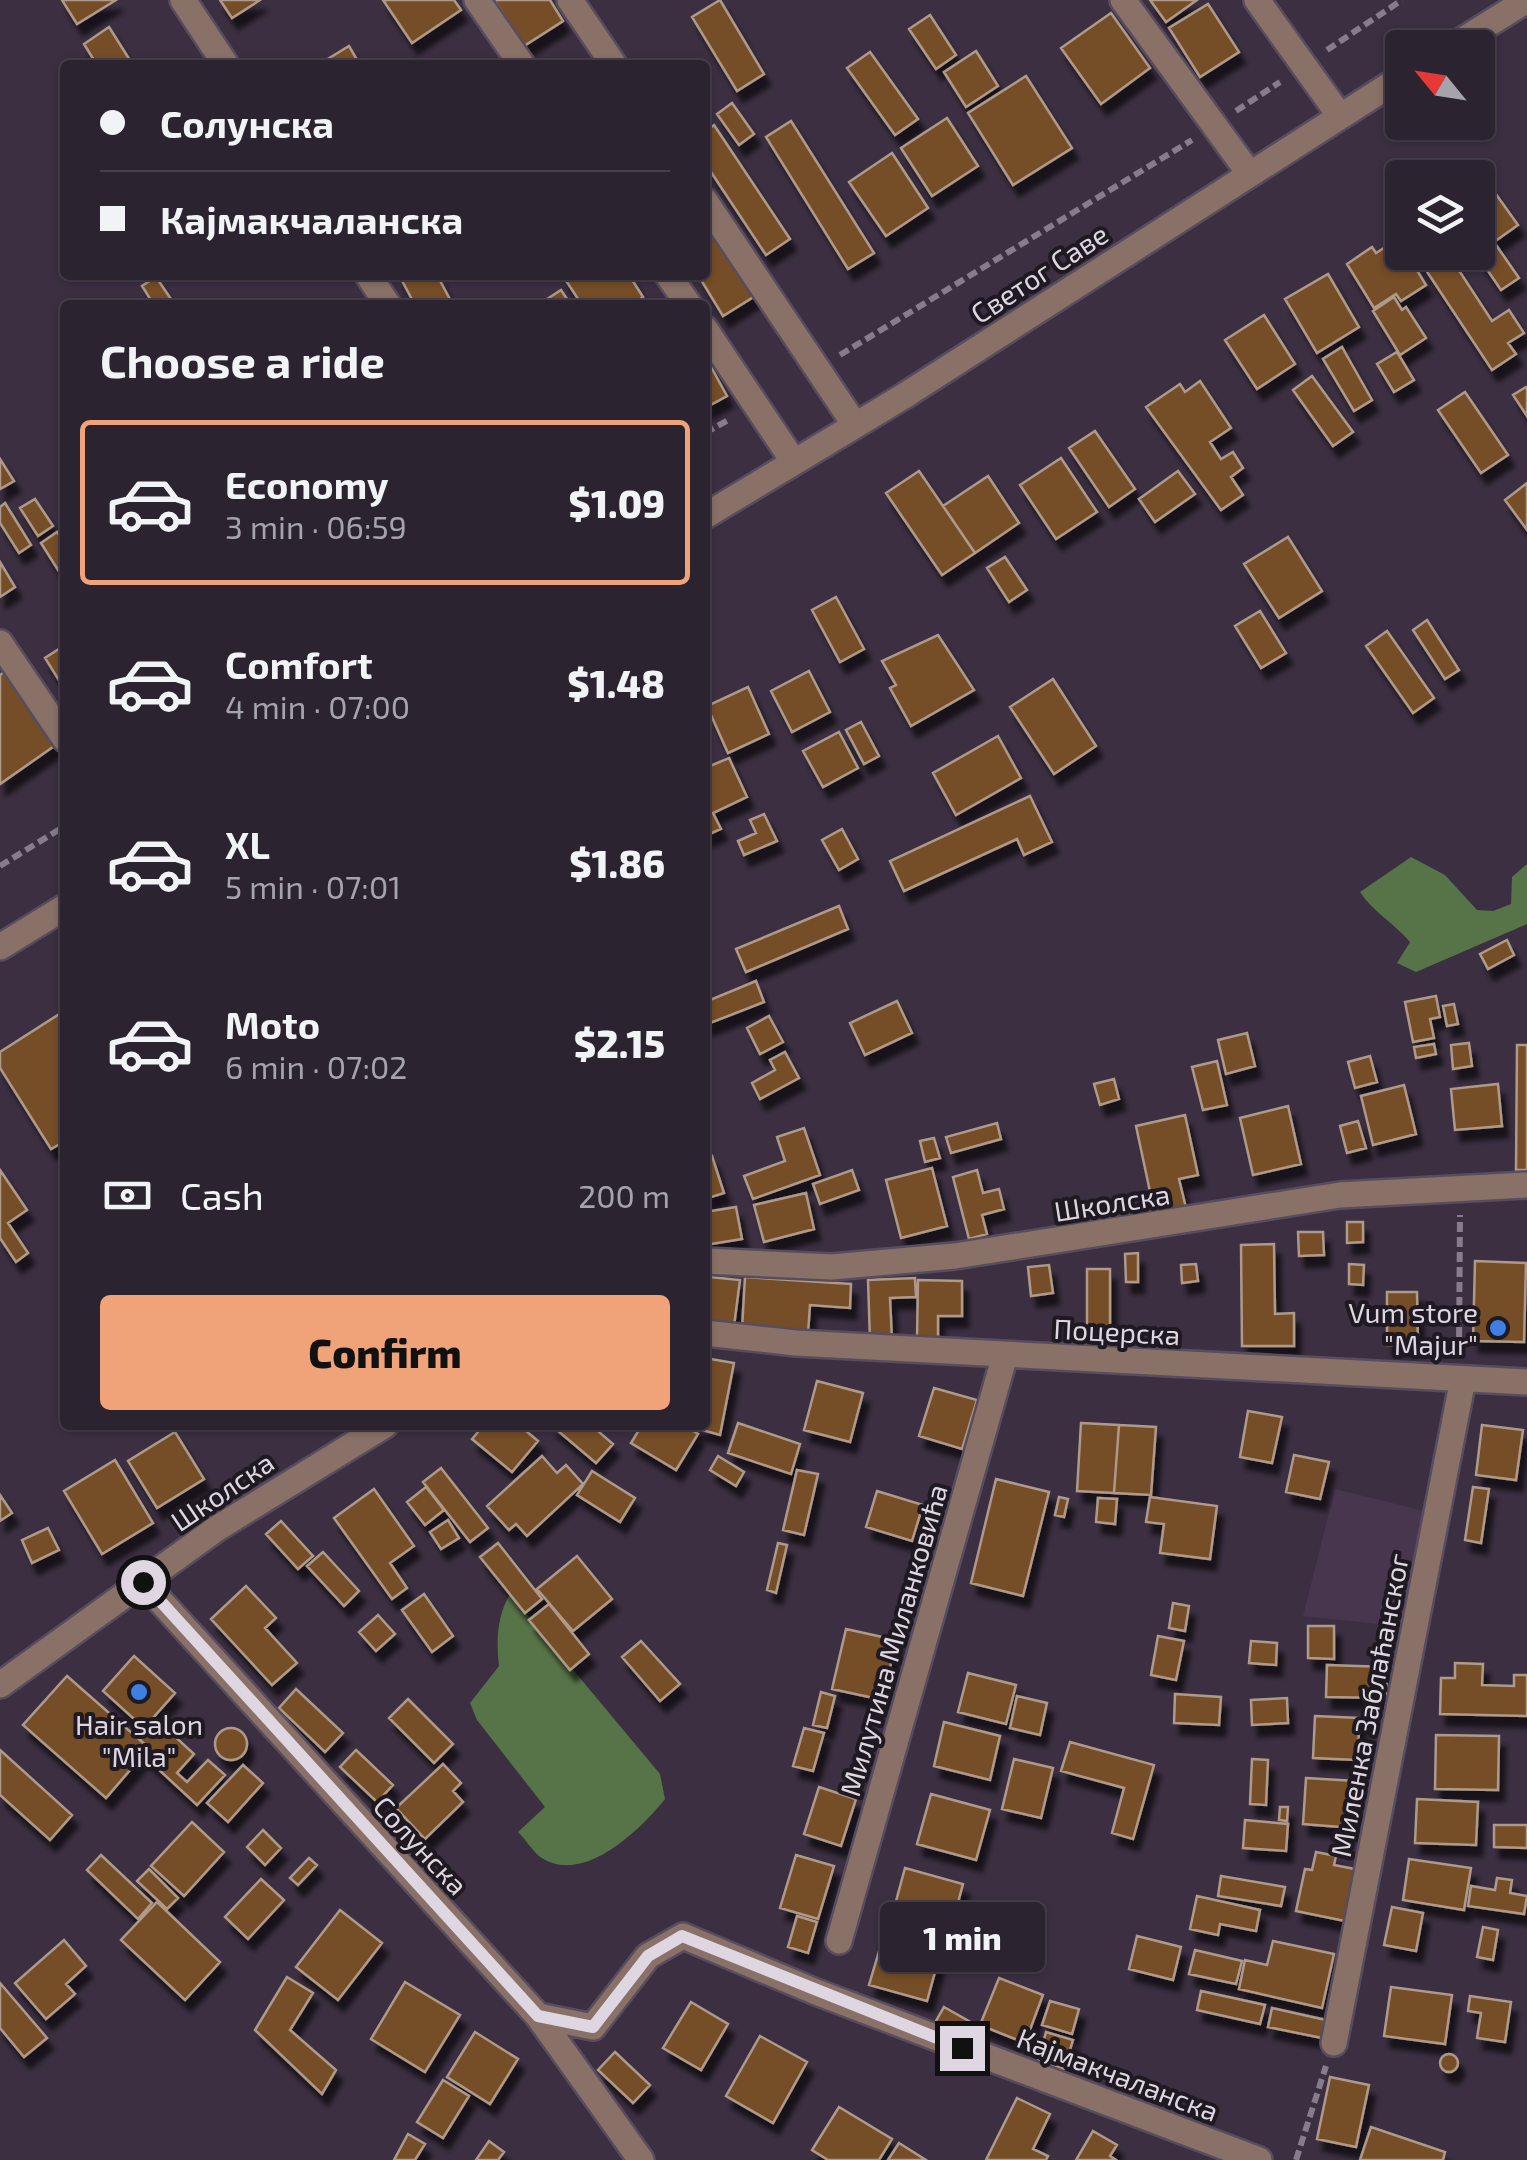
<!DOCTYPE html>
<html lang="en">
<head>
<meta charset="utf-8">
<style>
  body { margin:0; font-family:"Exo 2",sans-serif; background:#342b39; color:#f1f3f6; height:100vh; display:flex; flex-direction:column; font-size:38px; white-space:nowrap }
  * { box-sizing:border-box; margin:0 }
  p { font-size:32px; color:#a6a4ab }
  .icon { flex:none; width:55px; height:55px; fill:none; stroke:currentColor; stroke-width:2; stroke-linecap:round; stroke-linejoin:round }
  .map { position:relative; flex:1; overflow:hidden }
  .sheet { position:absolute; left:60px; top:300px; width:650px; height:1130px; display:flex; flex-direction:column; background:#2c2331; border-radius:10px; box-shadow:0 2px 8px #0004,0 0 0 2px #48404d }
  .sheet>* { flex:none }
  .top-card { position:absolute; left:60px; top:60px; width:650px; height:220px; border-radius:10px; box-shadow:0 2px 8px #0004,0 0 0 2px #48404d; display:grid; align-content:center; height:220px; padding:0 40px; background:#2c2331 }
  .needle { width:65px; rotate:300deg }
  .buttons { position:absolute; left:1385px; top:30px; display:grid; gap:20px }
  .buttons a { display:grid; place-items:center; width:110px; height:110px; border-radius:10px; background:#2c2331; box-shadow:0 2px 8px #0004,0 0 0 2px #48404d; font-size:50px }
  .end { position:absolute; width:45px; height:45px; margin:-22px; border:12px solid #ded6e1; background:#111; box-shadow:0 0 0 5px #111 }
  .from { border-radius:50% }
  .bubble { position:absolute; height:70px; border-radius:10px; background:#2c2331; box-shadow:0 2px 8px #0004,0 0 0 2px #48404d; font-size:32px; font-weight:800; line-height:70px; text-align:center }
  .top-card b { display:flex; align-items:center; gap:35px; height:95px; font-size:38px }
  .top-card b+b { border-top:2px solid #48404d }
  .top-card i { width:25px; height:25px; background:#f1f3f6 }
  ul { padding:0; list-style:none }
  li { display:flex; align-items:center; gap:30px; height:165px; margin:0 20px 15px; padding:0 20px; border:5px solid transparent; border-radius:10px }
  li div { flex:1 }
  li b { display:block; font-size:38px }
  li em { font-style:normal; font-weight:800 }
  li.selected { border-color:#f0a279 }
  li>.icon { width:90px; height:90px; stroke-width:1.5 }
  h2 { padding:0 40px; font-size:45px; line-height:120px }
  .pay { display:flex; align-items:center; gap:25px; height:110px; padding:0 40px; font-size:38px }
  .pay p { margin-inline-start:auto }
  .button { display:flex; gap:20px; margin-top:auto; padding:20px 40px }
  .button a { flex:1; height:115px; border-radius:10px; background:#f0a279; color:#111; font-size:40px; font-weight:800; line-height:115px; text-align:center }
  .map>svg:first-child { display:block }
</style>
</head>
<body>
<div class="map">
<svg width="1527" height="2160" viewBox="0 0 1527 2160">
  <defs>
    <filter id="shadow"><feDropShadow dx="6" dy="11" stdDeviation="2.5" flood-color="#0009"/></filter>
  </defs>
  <rect width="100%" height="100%" fill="#3b2f41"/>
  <!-- built -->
  <path fill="#47364e" d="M1335,1489L1429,1512L1406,1627L1303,1616Z"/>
  <!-- forest -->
  <path fill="#567448" d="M1411,857L1445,875L1477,910L1493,911L1511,904L1512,877L1527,864V924L1416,972L1397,963L1410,942C1394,923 1374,913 1360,892Z
    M510,1594L660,1774L665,1799C641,1829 582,1888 539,1856C532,1850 525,1839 518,1832L545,1807L477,1720L470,1703L499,1666C496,1641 497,1616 510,1594Z"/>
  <!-- building -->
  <path fill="#744d28" stroke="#af9a89" stroke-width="2.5" filter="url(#shadow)" d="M62,0H116L77,24Z
    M220,0H260L232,18Z
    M383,0H454L461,10L412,43Z
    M494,0H550L563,21L524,46Z
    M720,0L764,74L737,91L692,17Z
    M1150,0H1197L1166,22Z
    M1208,4L1239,52L1200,77L1169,28Z
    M1111,13L1150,68L1101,104L1061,48Z
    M930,15L956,55L936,69L909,29Z
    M109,27L133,65H97L84,44Z
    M349,46L360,65H318Z
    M976,51L998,86L966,107L944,72Z
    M870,52L918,119L895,135L847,68Z
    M1026,76L1072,148L1013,185L968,113Z
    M732,103L754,134L739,145L717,114Z
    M947,118L978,166L932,196L901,148Z
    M791,121L874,253L848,269L766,137Z
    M714,125L790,239L766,255L705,163V132Z
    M892,153L928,208L886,236L849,182Z
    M1483,176L1518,225L1494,242L1519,278L1501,290L1475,252L1478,180Z
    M715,232L755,296L723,316L698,275H705V239Z
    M1398,239L1426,285L1401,301L1396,294L1374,308L1347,264L1372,247L1376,253Z
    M1414,252H1447L1492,321L1509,310L1524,333L1508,343L1516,354L1492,370Z
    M1328,274L1359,327L1317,353L1285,299Z
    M399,275H437L453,305H415Z
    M629,275L643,297L632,305H582L563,276Z
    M156,277L175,305H154L142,286Z
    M561,290L571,305H538Z
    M1394,297L1402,310L1406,307L1426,338L1400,355L1373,311Z
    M1264,315L1295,364L1257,389L1225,340Z
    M1342,347L1372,400L1354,411L1323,359Z
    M1397,352L1414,380L1394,392L1377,364Z
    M705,356L727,396L705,408Z
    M1312,376L1353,432L1333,446L1293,390Z
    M1200,381L1231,428L1210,442L1221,459L1233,452L1243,468L1231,477L1243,495L1221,510L1146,407L1180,384L1185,392Z
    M1526,387L1527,388V416L1513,395Z
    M1465,392L1508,455L1481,473L1438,410Z
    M1095,431L1135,489L1109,507L1069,448Z
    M1061,458L1097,512L1056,539L1020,485Z
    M0,459L14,481L0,489Z
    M919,471L975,553L942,575L886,493Z
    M1178,471L1195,494L1155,522L1139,499Z
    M988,476L1019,523L975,553L943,506Z
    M1527,483V530L1505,500Z
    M35,499L53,526L38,536L20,508Z
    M5,503L31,545L19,553L0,523V507Z
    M57,532L65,543V581L41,543Z
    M1288,537L1322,591L1279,618L1244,564Z
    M1005,557L1027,590L1009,602L987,568Z
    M0,562L15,587L0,597Z
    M836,597L864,649L840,662L812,610Z
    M1260,611L1286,653L1261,668L1235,626Z
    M1427,620L1459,670L1445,679L1413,630Z
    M1387,631L1434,698L1413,713L1366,646Z
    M938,635L974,690L911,726L890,688L896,685L882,661Z
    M65,645V690L45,658Z
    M8,669L60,742L0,784V675Z
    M809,671L830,712L792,732L771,691Z
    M1053,679L1096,746L1054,774L1010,707Z
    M748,687L769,734L728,753L707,706Z
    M861,722L879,756L864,764L846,730Z
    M839,732L858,768L823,787L803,751Z
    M998,736L1021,778L956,815L933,773Z
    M729,758L747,797L713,813L721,829L705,836V768Z
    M1030,796L1052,842L1024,855L1017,839L904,891L890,861Z
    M764,814L777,841L744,855L738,841L756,833L750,820Z
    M842,829L858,859L839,870L822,840Z
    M839,906L848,929L746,972L736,949Z
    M1507,940L1514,955L1488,969L1480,954Z
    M756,981L764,1002L705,1025V1002Z
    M1436,996L1440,1017L1430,1019L1434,1038L1413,1042L1405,1002Z
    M897,1001L912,1033L865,1055L850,1023Z
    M1454,1004L1458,1024L1447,1026L1443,1006Z
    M61,1013L65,1018V1141L51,1149L0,1068V1052Z
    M769,1016L783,1042L760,1054L747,1028Z
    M1247,1033L1255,1066L1226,1074L1218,1040Z
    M1469,1043L1472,1066L1453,1069L1451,1045Z
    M1434,1044L1436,1054L1416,1058L1414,1047Z
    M1517,1045H1527V1170H1516Z
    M785,1052L799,1078L760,1099L752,1083L775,1070L770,1060Z
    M1370,1056L1377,1082L1355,1088L1348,1062Z
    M1217,1061L1227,1105L1203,1110L1192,1067Z
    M1114,1079L1119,1099L1100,1105L1094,1084Z
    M1498,1084L1502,1126L1455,1130L1451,1089Z
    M1404,1085L1416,1134L1373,1145L1361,1096Z
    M1288,1106L1301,1164L1253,1175L1240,1118Z
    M1185,1115L1198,1175L1179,1179L1186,1208L1155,1215L1136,1126Z
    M1358,1121L1366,1148L1347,1153L1340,1126Z
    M997,1123L1001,1139L951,1153L946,1137Z
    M804,1128L820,1175L753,1199L744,1176L785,1161L777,1137Z
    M934,1138L940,1158L925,1162L920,1141Z
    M712,1156L724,1193L705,1199V1159Z
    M932,1168L947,1226L901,1238L886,1180Z
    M0,1170L27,1210L8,1223L28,1253L16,1262L0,1238Z
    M852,1170L859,1190L820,1204L813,1184Z
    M977,1170L983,1193L999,1189L1004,1209L982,1215L987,1234L969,1239L953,1177Z
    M806,1193L814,1229L764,1242L754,1205Z
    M736,1207L742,1239L705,1245V1212Z
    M1347,1222H1363V1242L1347,1243Z
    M1298,1232H1323L1324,1255L1299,1256Z
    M1274,1244L1275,1314L1294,1313V1346H1242L1241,1245Z
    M1138,1253V1282H1126L1125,1254Z
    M1475,1261L1526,1263L1524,1342L1473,1341Z
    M1196,1264L1198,1281L1182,1283L1181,1265Z
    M1349,1264L1364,1265L1363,1285L1349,1284Z
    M1049,1265L1053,1293L1031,1296L1028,1267Z
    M1087,1269H1110V1329H1087Z
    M705,1276L710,1277L705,1323Z
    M710,1277L740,1280L734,1326L705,1323Z
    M745,1277L851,1284L850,1308L810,1305L808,1333L742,1329Z
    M915,1278L916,1297L890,1298L892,1340L870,1341L868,1280Z
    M918,1280L962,1281V1316H938V1339H917Z
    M1387,1292H1417L1418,1345H1387Z
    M705,1358L734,1363L720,1435L684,1425H705Z
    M817,1381L863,1393L850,1442L804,1430Z
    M934,1388L977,1400L962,1449L919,1436Z
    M1248,1411L1282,1417L1272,1463L1240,1457Z
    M738,1423L800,1444L791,1474L728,1453Z
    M1081,1423L1119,1425L1114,1493L1077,1491Z
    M484,1425H519L538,1441L512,1472L472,1439Z
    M551,1425H591L613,1444L596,1463Z
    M642,1425H683L698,1434L676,1470L631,1443Z
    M1119,1425L1156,1427L1151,1495L1114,1493Z
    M1482,1425L1523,1430L1516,1480L1476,1475Z
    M175,1432L204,1479L157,1508L128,1461Z
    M1294,1455L1329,1462L1320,1499L1286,1492Z
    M542,1456L557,1473L566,1465L583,1484L527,1536L516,1524L509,1530L487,1506Z
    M718,1456L744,1472L736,1486L710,1470Z
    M115,1460L153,1523L102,1554L64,1491Z
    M441,1468L488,1528L470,1542L423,1482Z
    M797,1470L818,1474L804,1535L783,1530Z
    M592,1471L635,1498L620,1522L577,1495Z
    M996,1479L1049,1492L1023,1596L971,1583Z
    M426,1487L444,1510L425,1525L407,1502Z
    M1473,1487L1489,1489L1481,1543L1465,1540Z
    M374,1489L414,1546L390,1563L407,1588L392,1599L334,1518Z
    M877,1491L923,1505L912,1541L866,1527Z
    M0,1495L12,1513L0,1521Z
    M1059,1497L1068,1499L1064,1517L1055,1515Z
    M1150,1497L1217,1506L1210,1559L1160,1553L1164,1524L1146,1522Z
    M1098,1498L1117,1499L1115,1524L1096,1522Z
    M448,1520L459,1538L441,1549L430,1532Z
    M281,1521L313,1556L298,1569L266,1534Z
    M48,1528L59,1550L32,1563L22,1540Z
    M498,1543L542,1599L525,1613L480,1557Z
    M778,1543L787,1545L776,1593L767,1590Z
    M323,1552L359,1591L344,1606L307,1566Z
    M577,1556L612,1599L573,1631L537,1589Z
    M246,1586L276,1618L265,1628L297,1663L272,1685L211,1619Z
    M424,1594L453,1636L432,1652L402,1610Z
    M1173,1603L1189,1606L1185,1631L1169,1628Z
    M549,1604L589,1654L570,1670L529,1620Z
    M378,1615L395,1634L376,1651L359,1632Z
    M1308,1626H1334V1659L1308,1658Z
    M846,1629L896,1640L883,1700L832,1689Z
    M1158,1636L1184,1641L1176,1680L1151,1675Z
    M641,1641L680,1684L660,1701L622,1657Z
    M1251,1641L1277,1643L1276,1665L1249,1663Z
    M134,1656L175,1693L144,1728L103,1691Z
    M1455,1663L1483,1664L1482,1685L1514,1686V1675H1527V1716L1440,1714L1441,1678H1455Z
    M1327,1665L1387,1667L1386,1698L1326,1697Z
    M968,1673L1016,1685L1006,1724L958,1712Z
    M67,1676L149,1748L106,1798L23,1725Z
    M296,1689L343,1733L325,1752L279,1708Z
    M821,1692L835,1696L827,1728L813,1725Z
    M1175,1694L1221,1697L1219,1725L1174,1723Z
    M1017,1696L1047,1703L1040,1735L1010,1728Z
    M1287,1698L1288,1723L1252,1725L1251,1700Z
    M408,1699L453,1744L434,1763L389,1718Z
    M1315,1716L1360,1718L1357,1760L1313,1758Z
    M158,1721L194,1754L177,1773L187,1782L208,1760L225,1775L197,1805L143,1755L149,1748L140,1740Z
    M944,1722L1000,1736L990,1780L934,1766Z
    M804,1728L824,1733L813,1771L793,1766Z
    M215 1744a16 16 0 1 1 32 0a16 16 0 1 1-32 0Z
    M1436,1735L1499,1736L1498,1790L1435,1789Z
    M1070,1742L1154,1765L1133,1839L1112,1833L1124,1788L1061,1771Z
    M0,1750L72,1815L50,1840L0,1795Z
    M356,1750L393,1785L377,1802L340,1767Z
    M1014,1759L1053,1768L1041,1818L1002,1809Z
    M1252,1759L1268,1760L1266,1805L1250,1804Z
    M443,1764L461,1783L453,1791L463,1802L425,1839L396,1808Z
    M243,1765L263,1783L228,1822L207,1803Z
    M1306,1778L1356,1781L1353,1828L1303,1824Z
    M819,1787L856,1799L841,1846L804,1834Z
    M931,1794L990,1810L976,1860L917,1844Z
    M1417,1799L1478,1802L1476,1845L1415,1843Z
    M1280,1807H1288L1287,1821L1279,1820Z
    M1245,1820L1288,1824L1286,1851L1243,1848Z
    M192,1822L224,1852L184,1896L151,1866Z
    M1494,1825H1527V1848L1494,1847Z
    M263,1830L281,1848L265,1865L247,1847Z
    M1316,1852L1336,1856L1334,1865L1355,1869L1345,1921L1296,1911L1305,1869L1312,1870Z
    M101,1855L152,1903L138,1919L87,1870Z
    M796,1855L834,1866L818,1919L780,1908Z
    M309,1858L317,1865L298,1885L290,1878Z
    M1409,1859L1471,1868L1464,1910L1403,1900Z
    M905,1868L963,1884L950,1932L892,1916Z
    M149,1869L178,1898L167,1909L137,1881Z
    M1221,1876L1285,1887L1281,1906L1218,1896Z
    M1497,1878L1512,1880L1510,1893L1527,1896L1524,1914L1468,1906L1471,1886L1495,1890Z
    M261,1879L284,1900L248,1939L225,1917Z
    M1197,1896L1260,1910L1256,1931L1220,1924L1218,1935L1190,1929Z
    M157,1902L220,1962L185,2000L121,1940Z
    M1392,1907L1423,1913L1416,1951L1384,1945Z
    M340,1910L382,1943L338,2000L296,1967Z
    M797,1916L817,1922L808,1953L788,1947Z
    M1483,1927L1498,1930L1493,1960L1477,1957Z
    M1137,1936L1181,1947L1173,1980L1129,1969Z
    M883,1938L940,1954L927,2001L869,1985Z
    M64,1940L86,1966L66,1984L75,1994L46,2019L15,1983Z
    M1273,1941L1334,1954L1322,2008L1239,1989L1245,1960L1267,1965Z
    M1195,1950L1242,1961L1236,1984L1189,1974Z
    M287,1977L313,1993L290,2030L336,2070L322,2094L255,2030Z
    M999,1978L1043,1995L1025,2043L980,2025Z
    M405,1982L460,2015L425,2072L371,2039Z
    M0,1983L47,2038L24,2057L0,2028Z
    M1391,1987L1452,1995L1445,2044L1384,2036Z
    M1201,1991L1265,2005L1260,2024L1197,2010Z
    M1470,1996L1511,2002L1505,2042L1477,2038L1481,2013L1468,2011Z
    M1050,2001L1079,2009L1072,2034L1042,2025Z
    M691,2002L728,2024L701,2070L663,2048Z
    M944,2007L974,2024L962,2045L932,2028Z
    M1272,2008L1326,2020L1322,2038L1268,2027Z
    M475,2032L518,2059L490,2104L447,2077Z
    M1046,2032L1073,2040L1064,2069L1038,2062Z
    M760,2036L807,2062L773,2123L726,2096Z
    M615,2052L650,2085L633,2103L598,2070Z
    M1440 2063a9 9 0 1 1 18 0a9 9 0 1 1-18 0Z
    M1330,2077L1369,2085L1356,2147L1317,2139Z
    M443,2080L469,2096L443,2138L417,2122Z
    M1017,2098L1050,2114L1033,2149L1048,2156L1046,2160H986Z
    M839,2107L892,2139L879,2160H828L812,2150Z
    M1371,2127L1445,2152L1443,2160H1360Z
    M1093,2131L1117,2145L1110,2156L1116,2160H1076Z
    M408,2134L425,2144L415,2160H394Z
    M489,2141L504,2152L498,2160H476Z
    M899,2143L926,2160H888Z"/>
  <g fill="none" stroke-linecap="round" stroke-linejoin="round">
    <!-- minor casing -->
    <g stroke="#584d5e" stroke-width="30">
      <path id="minor" d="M183,0L226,65
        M477,0L522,65
        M570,0L614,65
        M1123,0L1249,173
        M1257,0L1340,116
        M1450,48L1527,0
        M705,201L855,425
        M368,275L388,305
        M668,275L689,305
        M705,329L794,462
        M705,516L904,396L1402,77
        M0,643L65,739
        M0,947L65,907
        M705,1261L832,1267L955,1256L1340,1195L1527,1185
        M705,1333L796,1343L1527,1382
        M143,1582L538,2016L641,2160
        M0,1685L216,1529L385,1425
        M839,1941L1005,1355
        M538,2016L593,2027L648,1956L683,1936L816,1992L1259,2160
        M1334,2043L1463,1379"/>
    </g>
    <!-- path -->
    <path stroke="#867c8b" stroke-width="6" stroke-dasharray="10 5" stroke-linecap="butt" d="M1327,50L1402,0
      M1236,111L1280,82
      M840,355L1192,140
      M705,433L730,419
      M0,866L65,826
      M1459,1352L1460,1215
      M1296,2160L1326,2066"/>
    <!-- minor -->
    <use href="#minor" stroke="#897167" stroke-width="25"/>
  </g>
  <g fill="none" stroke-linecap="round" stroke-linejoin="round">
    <!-- route -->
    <path stroke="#ded6e1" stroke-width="12" d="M143,1582L538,2016L593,2027L648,1956L682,1936L962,2048"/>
  </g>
  <!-- markers -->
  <g fill="#3f7fe0" stroke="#1f1921" stroke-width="4">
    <circle cx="1498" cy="1328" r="10"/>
    <circle cx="139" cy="1692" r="10"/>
  </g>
  <g text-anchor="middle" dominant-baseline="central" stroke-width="8" stroke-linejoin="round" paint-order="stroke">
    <!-- street labels -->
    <g font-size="28" fill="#ded6e1" stroke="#1f1921">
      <text transform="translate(1039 273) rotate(-33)">Светог Саве</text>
      <text transform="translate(1112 1202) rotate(-9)">Школска</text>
      <text transform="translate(1117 1331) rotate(3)">Поцерска</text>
      <text transform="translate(222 1491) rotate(-34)">Школска</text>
      <text transform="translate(893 1640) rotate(-74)">Милутина Миланковића</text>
      <text transform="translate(1369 1705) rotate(-79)">Миленка Заблаћанског</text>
      <text transform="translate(421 1845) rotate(47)">Солунска</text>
      <text transform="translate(1118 2074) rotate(21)">Кајмакчаланска</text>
    </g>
    <!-- poi labels -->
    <g font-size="28" fill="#ded6e1" stroke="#1f1921" text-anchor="end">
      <text x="1478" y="1312">Vum store<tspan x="1478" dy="32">"Majur"</tspan></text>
      <text x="139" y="1724" text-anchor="middle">Hair salon<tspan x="139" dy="32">"Mila"</tspan></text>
    </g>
  </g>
</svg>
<div class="buttons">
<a><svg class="needle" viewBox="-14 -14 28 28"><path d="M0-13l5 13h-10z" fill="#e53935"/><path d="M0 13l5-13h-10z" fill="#a6a4ab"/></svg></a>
<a><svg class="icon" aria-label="layers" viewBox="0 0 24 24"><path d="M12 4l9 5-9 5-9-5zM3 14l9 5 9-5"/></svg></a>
</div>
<i class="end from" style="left:143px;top:1582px"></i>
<i class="end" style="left:962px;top:2048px"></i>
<div class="bubble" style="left:880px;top:1902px;width:165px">1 min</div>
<div class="top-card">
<b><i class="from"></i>Солунска</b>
<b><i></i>Кајмакчаланска</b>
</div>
<section class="sheet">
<h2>Choose a ride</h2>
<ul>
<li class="selected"><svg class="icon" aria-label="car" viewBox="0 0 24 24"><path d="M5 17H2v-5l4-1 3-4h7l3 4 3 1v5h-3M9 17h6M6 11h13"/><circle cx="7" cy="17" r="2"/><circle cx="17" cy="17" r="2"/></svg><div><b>Economy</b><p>3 min · 06:59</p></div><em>$1.09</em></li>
<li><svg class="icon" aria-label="car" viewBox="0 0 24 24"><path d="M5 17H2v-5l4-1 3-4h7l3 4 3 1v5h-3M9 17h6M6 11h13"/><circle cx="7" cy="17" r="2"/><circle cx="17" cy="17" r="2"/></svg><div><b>Comfort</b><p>4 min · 07:00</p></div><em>$1.48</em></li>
<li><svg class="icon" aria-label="car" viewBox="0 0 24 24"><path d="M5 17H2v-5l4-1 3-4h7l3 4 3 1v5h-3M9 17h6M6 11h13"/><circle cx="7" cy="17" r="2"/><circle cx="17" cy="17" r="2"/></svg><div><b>XL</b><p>5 min · 07:01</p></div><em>$1.86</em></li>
<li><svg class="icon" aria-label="car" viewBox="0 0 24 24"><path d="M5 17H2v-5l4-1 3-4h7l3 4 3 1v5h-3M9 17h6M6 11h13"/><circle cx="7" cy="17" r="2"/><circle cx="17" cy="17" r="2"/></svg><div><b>Moto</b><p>6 min · 07:02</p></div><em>$2.15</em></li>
</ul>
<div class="pay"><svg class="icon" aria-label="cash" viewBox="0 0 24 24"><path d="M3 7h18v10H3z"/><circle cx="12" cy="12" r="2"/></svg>Cash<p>200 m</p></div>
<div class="button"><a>Confirm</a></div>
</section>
</div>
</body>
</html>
